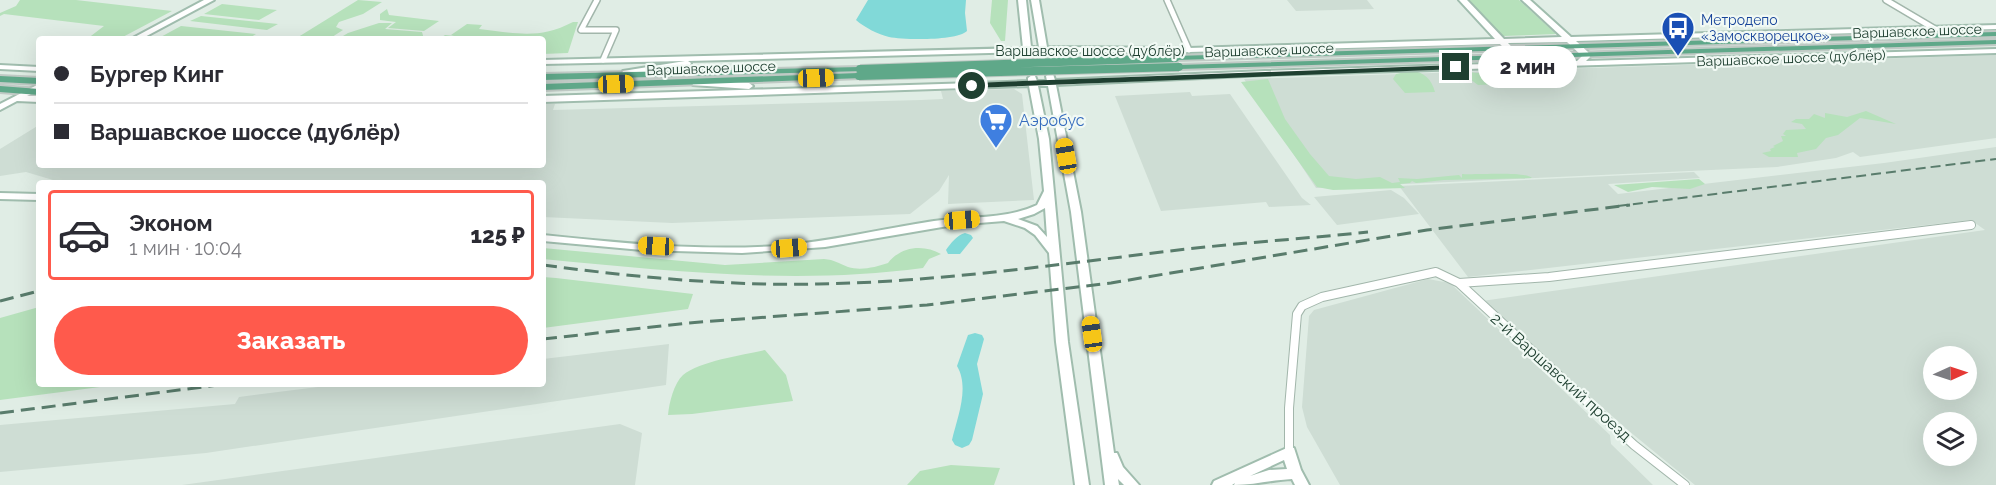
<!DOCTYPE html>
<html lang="ru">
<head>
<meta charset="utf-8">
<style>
  body { margin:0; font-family:Raleway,sans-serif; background:#f7f7f7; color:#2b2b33; height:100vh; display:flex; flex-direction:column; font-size:22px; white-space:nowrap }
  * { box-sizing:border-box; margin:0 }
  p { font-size:20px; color:#7c7c81 }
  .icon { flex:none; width:33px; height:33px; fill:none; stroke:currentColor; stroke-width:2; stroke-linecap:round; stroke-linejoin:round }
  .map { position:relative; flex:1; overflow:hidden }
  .side { position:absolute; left:36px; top:180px; width:510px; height:207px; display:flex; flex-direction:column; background:#fff; border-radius:6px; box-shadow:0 6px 24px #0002 }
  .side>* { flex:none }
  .hud { position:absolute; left:36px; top:36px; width:510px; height:132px; border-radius:6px; box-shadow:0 6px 24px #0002; display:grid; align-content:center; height:132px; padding:0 18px; background:#fff }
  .needle { width:39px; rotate:87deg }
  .tools { position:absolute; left:1923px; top:346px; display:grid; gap:12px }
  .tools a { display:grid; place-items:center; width:54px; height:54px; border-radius:50%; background:#fff; box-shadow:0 6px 24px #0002; font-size:30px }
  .end { position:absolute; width:27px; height:27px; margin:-14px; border:8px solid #1f4031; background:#fff; box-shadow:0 0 0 3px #fff }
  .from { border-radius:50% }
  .bubble { position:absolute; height:42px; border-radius:21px; background:#fff; box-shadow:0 6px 24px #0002; font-size:20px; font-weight:800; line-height:42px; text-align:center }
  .car { position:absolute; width:18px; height:36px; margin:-18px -9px; border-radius:8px; box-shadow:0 0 4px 2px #0007; background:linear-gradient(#f5c518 24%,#345 0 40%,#f5c518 0 76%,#345 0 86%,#f5c518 0) }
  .hud b { display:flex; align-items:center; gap:21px; height:57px; font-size:22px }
  .hud b+b { border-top:2px solid #e1e1e2 }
  .hud i { width:15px; height:15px; background:#2b2b33 }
  ul { padding:10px 0 0; list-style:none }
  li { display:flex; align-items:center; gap:18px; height:90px; margin:0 12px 9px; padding:0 6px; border:3px solid transparent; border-radius:6px }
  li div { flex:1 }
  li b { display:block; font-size:22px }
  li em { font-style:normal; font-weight:800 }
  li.on { border-color:#ff5a4c }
  li>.icon { width:54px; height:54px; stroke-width:1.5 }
  .primary-button { display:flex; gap:12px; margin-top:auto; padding:12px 18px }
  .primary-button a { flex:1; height:69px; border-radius:36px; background:#ff5a4c; color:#fff; font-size:24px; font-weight:800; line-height:69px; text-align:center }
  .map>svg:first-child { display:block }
</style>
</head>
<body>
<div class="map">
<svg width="1996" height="485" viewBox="0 0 1996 485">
  <rect width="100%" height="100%" fill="#e0ede5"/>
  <!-- built -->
  <path fill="#ceddd4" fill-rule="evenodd" d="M1287,0H1367L1374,9L1296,11Z
    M1996,55V138L1860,157L1853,152L1836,158L1777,167L1316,188L1244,79Z
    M1014,89L1022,94L1034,200L948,204L949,175L939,191L910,214L672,223L543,217V183H63L26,172L0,176V149L39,125V165H543V104H555L553,110L921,100L943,99L941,91Z
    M1190,92L1192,96L1230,94L1302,198L1311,205L1269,207L1266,202L1161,211L1115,96Z
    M1996,147V485H1695L1629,431L1482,301L1985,230L1971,220L1468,277L1399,186L1694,172L1700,178L1608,184L1618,194L1884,163ZM1934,357H1966V390H1934ZM1934,423H1966V456H1934Z
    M1391,190L1404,198L1419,214L1337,225L1314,197Z
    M1428,279L1450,283L1610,435L1611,444L1653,485H1340L1307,427L1302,407L1309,316L1314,310Z
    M669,344L666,385L206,453L0,472V425L235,404L239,397L342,384H543V359Z
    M620,424L642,433L635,485H182Z"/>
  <!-- green -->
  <path fill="#b6e1bb" d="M20,0H76L172,11L119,39H87L104,26L4,14L0,16V13L16,6Z
    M358,0L382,2L363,14L339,22L336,27L343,30L329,39H295Z
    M992,0H1008L1005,41H1001L990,23Z
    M1468,0H1519L1556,34L1503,36Z
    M222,4L277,10L259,20L204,14Z
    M387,9L389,15L439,21L424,31L388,28L396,22L380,20V14Z
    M201,16L278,24L267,30L190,21Z
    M573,22H578L568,53L543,54V39H439L445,35L454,36L451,35L467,24L482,25L479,29C516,33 538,40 573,22Z
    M379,23H392L385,29L422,32L424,39H338L348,33Z
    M181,26L256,34L248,39H157Z
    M1410,71C1424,71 1432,80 1435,92L1405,93L1393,79L1396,74Z
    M1467,72L1500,75L1502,76L1500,80L1502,84L1478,85L1470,79L1472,77Z
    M1268,79L1285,119L1310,154L1329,176L1356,179L1380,177L1392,183L1400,182L1398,178L1417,179L1459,175L1462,178V174C1476,175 1525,171 1532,178L1444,180L1416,183L1412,181L1410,183L1400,184L1405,188L1333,190L1317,187L1241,82Z
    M1866,111L1896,124L1860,118L1838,135L1826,138L1816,149L1797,153L1798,157H1769L1762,153L1771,151L1770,149L1775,147L1773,146L1783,141L1781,136H1786L1783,134L1786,130L1806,129L1802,124L1791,122L1796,119H1809L1814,114L1825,118V113L1847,117Z
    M1699,179L1705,184L1690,189L1652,187L1628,192L1614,185Z
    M543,248L725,265L824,259C835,260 838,263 848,267C861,271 876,267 888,263C901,246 924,244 941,254L929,259L923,268C797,285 669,271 543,259Z
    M543,277L556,278L693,294L688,309L543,328Z
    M39,307V384H123L0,400V318Z
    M765,350L786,375L793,401L692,414L668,415C669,403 674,383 683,375C700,361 743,355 765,350Z
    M951,465L1000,468L994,485H907L920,471Z"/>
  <!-- water -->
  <path fill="#81d9d8" d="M868,0H966L965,13L967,31C957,41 904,40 889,37C878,34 865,28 856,20Z"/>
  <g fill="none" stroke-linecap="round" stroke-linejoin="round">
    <!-- river -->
    <path fill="#81d9d8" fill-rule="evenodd" d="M965,233L971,235L973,238L960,254H948L946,250C951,243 957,235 965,233Z
      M975,333L982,335L984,339L977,364L983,394L972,440L969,445L962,448L955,445L952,440C957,418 970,388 957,366L968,335Z"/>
    <!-- street-far1 casing -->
    <g stroke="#a2b6ab" stroke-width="8">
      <path id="street-far1" d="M597,0L581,30H616L603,60
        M1167,0L1189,50
        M1886,0L1935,29"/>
    </g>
    <!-- street casing -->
    <g stroke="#a2b6ab" stroke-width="10">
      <path id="street" d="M1459,283L1549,277L1971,225
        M1289,452V408L1297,314L1302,306L1322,297L1436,272L1459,283L1634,445L1685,485"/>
    </g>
    <!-- secondary casing -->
    <g stroke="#a0bdae" stroke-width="4">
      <path id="secondary" d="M204,0H214L141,39H131Z
        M1018,0H1026L1031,47H1039L1031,0H1039L1047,47L1189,48L1495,39L1459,0H1467L1504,39L1562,37L1522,0H1530L1571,37L1996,25V29L1576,41L1588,52L1590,57L1586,61L1996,49V53L1265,75L1056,85L1081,212L1114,453H1117L1123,467L1139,485H1124L1118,479L1119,485H1105L1071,212L1048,86H1038L1049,139L1068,342L1089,485H1075L1056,342L1049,253L1035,235L1025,228L1004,221L954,225L825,247L742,253L642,250L543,241V235C620,243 698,251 776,246C829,242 881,229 934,221C968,216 1005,220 1037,205L1044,191L1039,139L1029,86L543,102V96L1007,82L1028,81V78L1032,75L1035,76L1037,81H1047L1046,76L1050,73L1053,74L1055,80L1265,71L1577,61L1582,56L1567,42L1508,43L1521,57L1517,59H1514L1500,44L1189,52H1047L1048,55L1044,57H1041L1039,52H1032V57L1028,59L1024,57L1023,52L688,61L691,63L690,65L626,75L622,73L623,71L685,61L543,64V60L1023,48ZM1045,208L1047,237L1037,226L1018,219L1034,214Z
        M0,65L39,67V71L0,69Z
        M696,80L749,83L753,86L749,89L693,85L692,83Z
        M39,84V90L27,96H39V102L17,101L0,110V104Z
        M0,193L39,194V200L0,199Z
        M1289,447L1294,448L1301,470L1309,485H1295L1292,479C1272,480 1254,485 1234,485L1235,483L1232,485H1212L1214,481ZM1284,460L1287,469L1269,470L1250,476Z"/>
    </g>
    <!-- primary casing -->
    <g stroke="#c0cac5" stroke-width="4">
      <path id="primary" d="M1996,32V36L1175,60L1171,58L1175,56Z
        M1996,40V44L1179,69L1175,67L1179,65Z
        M860,67L864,69L863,71L543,80V74Z
        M859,73L863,76L862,78L543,90V84Z
        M0,76L39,78V84L0,82Z
        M0,86L39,89V95L0,92Z"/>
    </g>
    <!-- street-far1 -->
    <use href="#street-far1" stroke="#fff" stroke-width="5"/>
    <!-- street -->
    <use href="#street" stroke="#fff" stroke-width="8"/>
    <!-- secondary -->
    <use href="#secondary" fill="#fff" fill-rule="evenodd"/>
    <!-- primary -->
    <use href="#primary" fill="#5fa889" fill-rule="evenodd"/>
    <!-- rail-far1 -->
    <path stroke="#597c6c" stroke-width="2" stroke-dasharray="10 5" stroke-linecap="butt" d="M1618,206L1996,159"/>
    <!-- rail -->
    <path stroke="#597c6c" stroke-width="3" stroke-dasharray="14 7" stroke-linecap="butt" d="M543,265C634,277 726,286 818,284C936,282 1053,265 1170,251C1236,243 1302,239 1368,232
      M0,301L39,291
      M543,339L688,323L927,305L1111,283L1427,230L1630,205
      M0,413L226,384"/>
    <!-- primary-bridge casing -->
    <g stroke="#c0cac5" stroke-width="10" stroke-linecap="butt">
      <path id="primary-bridge" d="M860,69L1175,58
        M859,76L1179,67"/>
    </g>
    <!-- primary-bridge -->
    <use href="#primary-bridge" stroke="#5fa889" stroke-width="8"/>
  </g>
  <!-- route -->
  <path fill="#1f4031" d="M1456,65H1459V69L972,88L968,86L972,83Z"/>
  <!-- icons -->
  <defs>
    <g id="bus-pin" transform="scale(1.725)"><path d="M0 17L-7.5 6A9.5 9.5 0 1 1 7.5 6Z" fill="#1a4fb4" stroke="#f1f9f4"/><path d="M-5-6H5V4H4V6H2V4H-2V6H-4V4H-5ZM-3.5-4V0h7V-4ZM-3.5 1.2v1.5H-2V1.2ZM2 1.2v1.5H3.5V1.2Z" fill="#fff"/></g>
    <g id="supermarket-pin" transform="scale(1.725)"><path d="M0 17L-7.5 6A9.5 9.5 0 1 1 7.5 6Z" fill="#3f7fe0" stroke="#f1f9f4"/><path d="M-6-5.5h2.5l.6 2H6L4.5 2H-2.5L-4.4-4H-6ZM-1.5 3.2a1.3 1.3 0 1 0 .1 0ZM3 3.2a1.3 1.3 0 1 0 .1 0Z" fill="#fff"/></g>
  </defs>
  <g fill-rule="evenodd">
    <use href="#bus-pin" x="1678" y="28"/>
    <use href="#supermarket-pin" x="996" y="120"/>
  </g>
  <g text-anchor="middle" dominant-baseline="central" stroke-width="4.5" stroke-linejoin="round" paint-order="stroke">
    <!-- far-transit labels -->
    <g font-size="14" fill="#164399" stroke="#f1f9f4" text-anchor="start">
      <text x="1701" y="20">Метродепо<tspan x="1701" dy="16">«Замоскворецкое»</tspan></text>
    </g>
    <!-- far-street labels -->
    <g font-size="14" fill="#1f4031" stroke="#f1f9f4">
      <text transform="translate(1917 31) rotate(-2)">Варшавское шоссе</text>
      <text transform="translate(1269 50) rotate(-2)">Варшавское шоссе</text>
      <text x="1090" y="51">Варшавское шоссе (дублёр)</text>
      <text transform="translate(1791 58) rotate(-2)">Варшавское шоссе (дублёр)</text>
      <text transform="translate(711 68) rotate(-2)">Варшавское шоссе</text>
    </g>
    <!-- shop labels -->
    <g font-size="16" fill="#366cbe" stroke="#f1f9f4" text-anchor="start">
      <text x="1019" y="120">Аэробус</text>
    </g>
    <!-- street labels -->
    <g font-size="16" fill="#1f4031" stroke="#f1f9f4">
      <text transform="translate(1561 377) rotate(42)">2-й Варшавский проезд</text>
    </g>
  </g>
</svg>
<div class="tools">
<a><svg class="needle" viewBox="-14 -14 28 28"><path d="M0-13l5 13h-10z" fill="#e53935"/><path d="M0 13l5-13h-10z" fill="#7c7c81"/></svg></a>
<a><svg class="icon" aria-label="layers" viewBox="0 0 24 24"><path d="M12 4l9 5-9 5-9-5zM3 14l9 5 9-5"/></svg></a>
</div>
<i class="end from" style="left:972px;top:86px"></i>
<i class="end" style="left:1456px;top:67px"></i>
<div class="bubble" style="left:1478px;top:46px;width:99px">2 мин</div>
<i class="car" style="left:816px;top:78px;rotate:88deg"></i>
<i class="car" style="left:616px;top:84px;rotate:88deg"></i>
<i class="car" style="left:1066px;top:156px;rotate:350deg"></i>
<i class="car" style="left:962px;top:220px;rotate:85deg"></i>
<i class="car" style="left:656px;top:246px;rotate:273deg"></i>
<i class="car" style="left:789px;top:248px;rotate:86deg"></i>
<i class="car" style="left:1092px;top:334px;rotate:352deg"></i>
<div class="hud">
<b><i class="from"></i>Бургер Кинг</b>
<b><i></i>Варшавское шоссе (дублёр)</b>
</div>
<section class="side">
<ul>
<li class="on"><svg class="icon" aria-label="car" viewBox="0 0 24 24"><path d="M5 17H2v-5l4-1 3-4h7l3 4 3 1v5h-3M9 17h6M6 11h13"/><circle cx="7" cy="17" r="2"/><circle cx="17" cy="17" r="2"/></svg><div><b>Эконом</b><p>1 мин · 10:04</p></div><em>125 ₽</em></li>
</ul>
<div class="primary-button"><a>Заказать</a></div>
</section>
</div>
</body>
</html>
